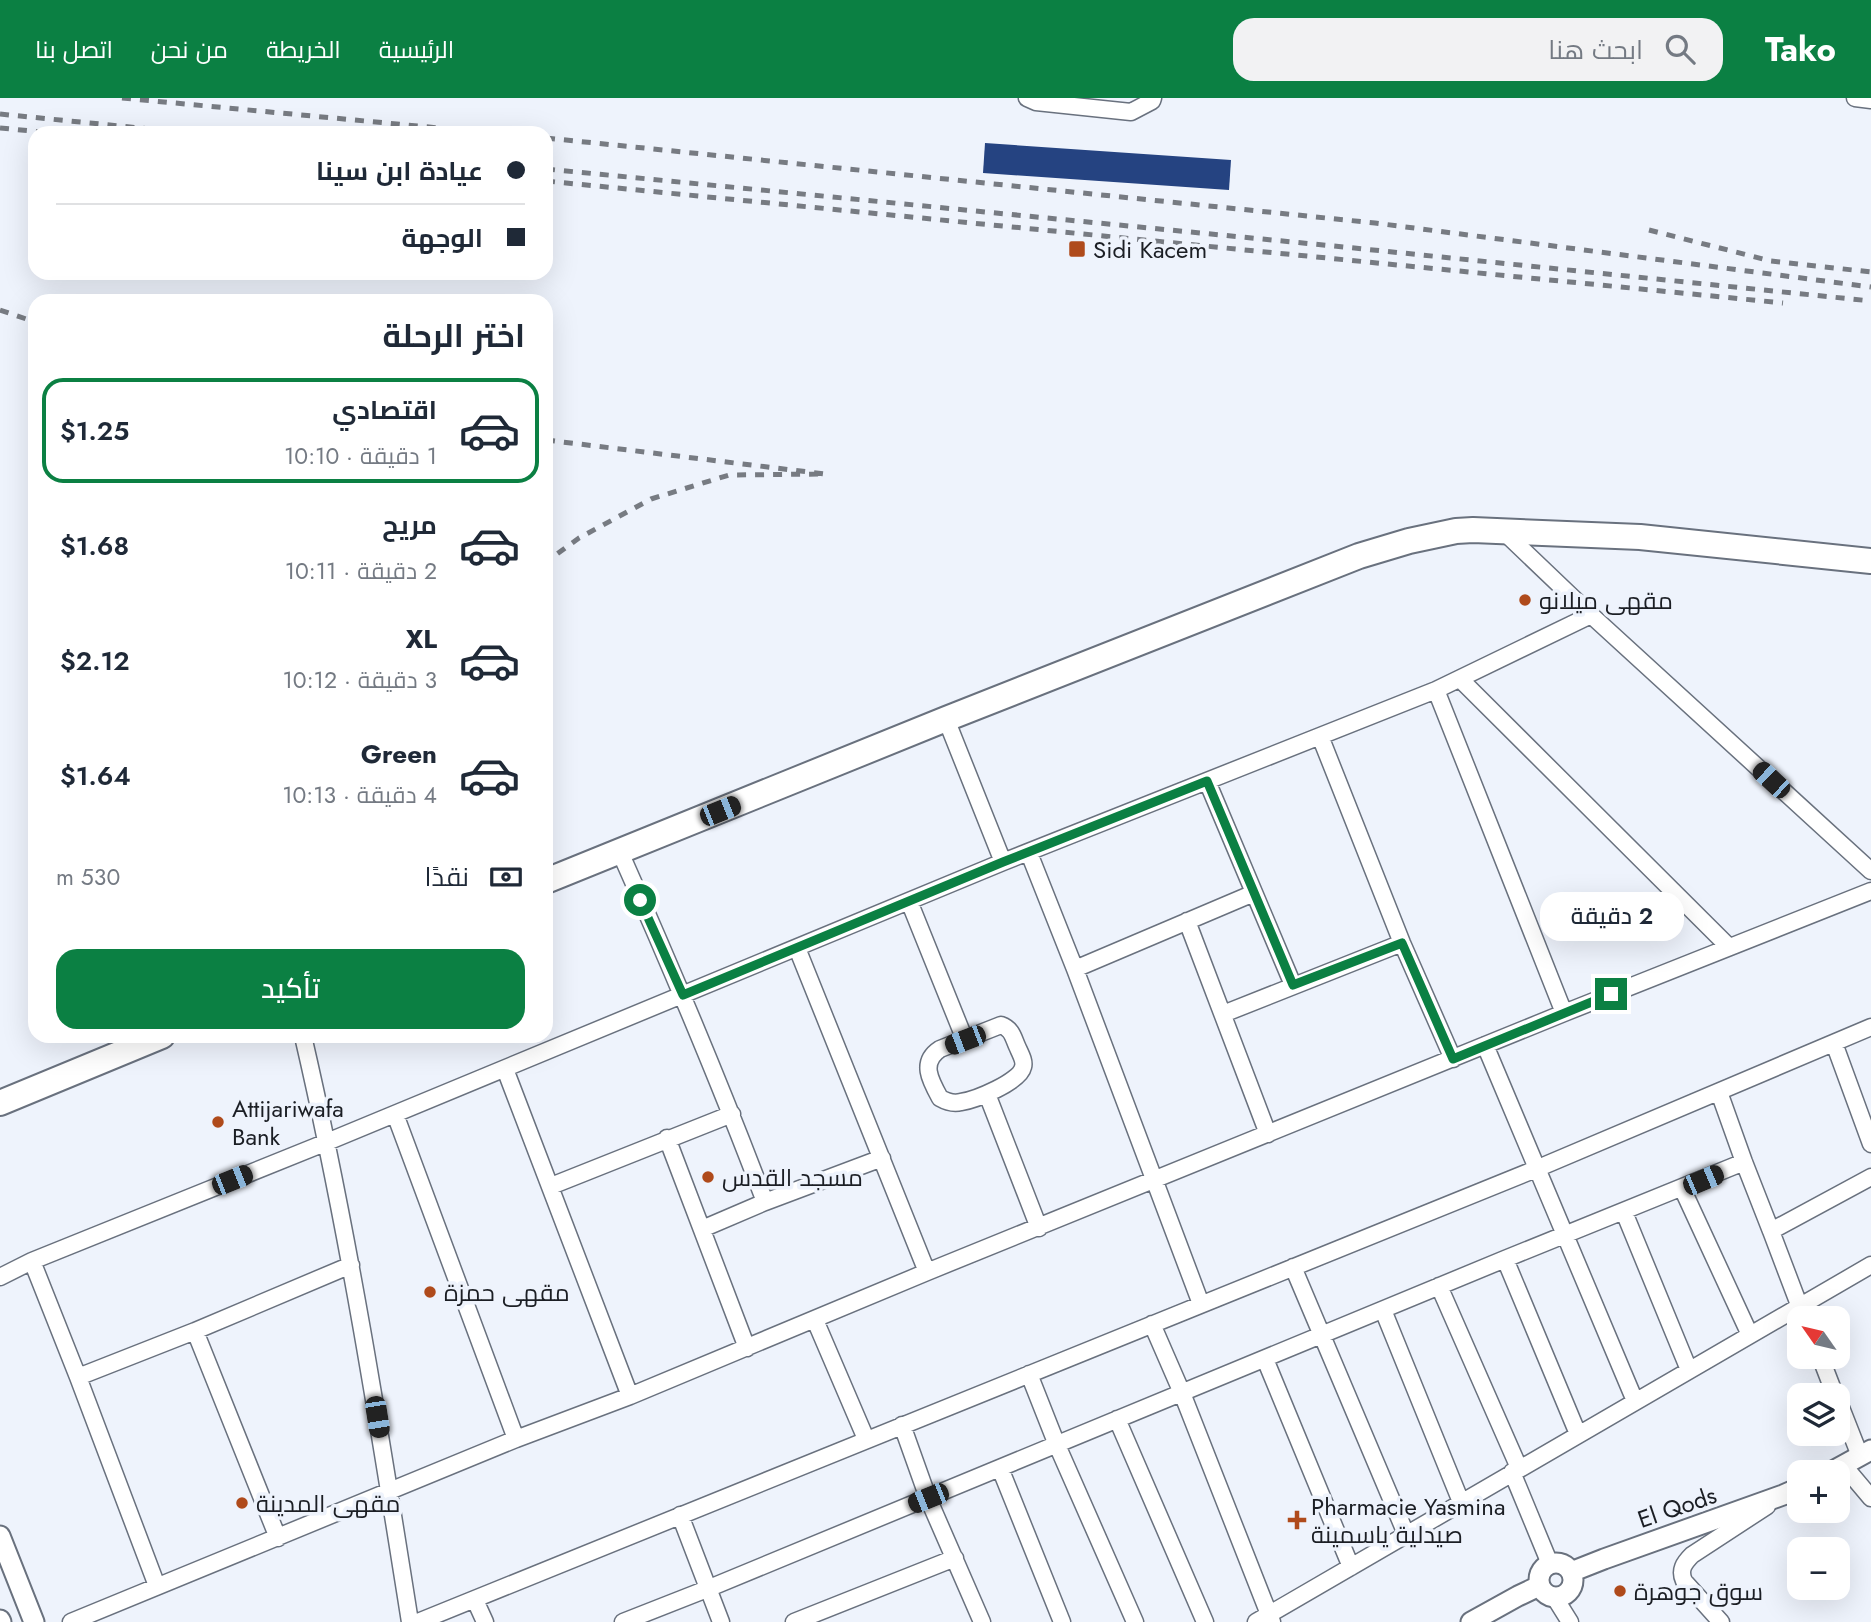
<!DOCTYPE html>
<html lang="ar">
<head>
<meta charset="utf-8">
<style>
  body { margin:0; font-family:Jost,Cairo,sans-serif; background:#f2f2f3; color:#1f2937; direction:rtl; height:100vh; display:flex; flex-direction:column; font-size:26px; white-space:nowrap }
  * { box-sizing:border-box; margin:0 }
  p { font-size:23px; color:#747a83 }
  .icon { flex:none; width:38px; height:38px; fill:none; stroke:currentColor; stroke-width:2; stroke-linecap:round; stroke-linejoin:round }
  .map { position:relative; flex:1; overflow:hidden; direction:ltr }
  .sheet { position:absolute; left:28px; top:196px; width:525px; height:749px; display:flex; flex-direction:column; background:#fff; border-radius:21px; box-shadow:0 7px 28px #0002; direction:rtl }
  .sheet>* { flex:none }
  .guide { position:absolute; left:28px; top:28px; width:525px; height:154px; border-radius:21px; box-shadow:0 7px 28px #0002; direction:rtl; display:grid; align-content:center; height:154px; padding:0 28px; background:#fff }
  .needle { width:46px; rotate:304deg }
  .controls { position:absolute; left:1787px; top:1208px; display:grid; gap:14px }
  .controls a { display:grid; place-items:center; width:63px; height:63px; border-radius:14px; background:#fff; box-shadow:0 7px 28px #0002; font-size:35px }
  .end { position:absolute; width:32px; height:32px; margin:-16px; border:9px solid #0b8043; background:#fff; box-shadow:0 0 0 4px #fff }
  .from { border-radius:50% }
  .bubble { position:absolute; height:49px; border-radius:21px; background:#fff; box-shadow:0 7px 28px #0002; font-size:23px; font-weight:600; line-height:49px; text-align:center; direction:rtl }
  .car { position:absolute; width:21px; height:42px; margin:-21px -10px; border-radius:9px; box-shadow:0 0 5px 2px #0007; background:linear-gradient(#222 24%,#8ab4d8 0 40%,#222 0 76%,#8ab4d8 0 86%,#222 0) }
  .guide b { display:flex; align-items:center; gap:24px; height:66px; font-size:26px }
  .guide b+b { border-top:2px solid #e0e1e3 }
  .guide i { width:18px; height:18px; background:#1f2937 }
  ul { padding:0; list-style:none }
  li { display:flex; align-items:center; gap:21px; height:105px; margin:0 14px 10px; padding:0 14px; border:4px solid transparent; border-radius:21px }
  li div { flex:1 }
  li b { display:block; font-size:26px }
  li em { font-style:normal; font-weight:600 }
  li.current { border-color:#0b8043 }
  li>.icon { width:63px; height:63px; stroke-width:1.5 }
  h2 { padding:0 28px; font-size:32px; line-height:84px }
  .pay { display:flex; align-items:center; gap:18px; height:77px; padding:0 28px; font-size:26px }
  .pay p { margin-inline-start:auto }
  .button { display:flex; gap:14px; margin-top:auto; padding:14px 28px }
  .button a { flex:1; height:80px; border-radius:21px; background:#0b8043; color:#fff; font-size:28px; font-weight:600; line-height:80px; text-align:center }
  header { display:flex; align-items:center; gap:42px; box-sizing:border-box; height:98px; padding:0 35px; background:#0b8043; color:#fff }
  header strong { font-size:33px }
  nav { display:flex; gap:38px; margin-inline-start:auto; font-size:24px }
  .search { width:490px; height:63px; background:#f2f2f3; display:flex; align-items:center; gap:18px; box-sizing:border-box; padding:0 24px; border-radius:21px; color:#747a83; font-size:26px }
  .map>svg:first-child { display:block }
</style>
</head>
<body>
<header>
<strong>Tako</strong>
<div class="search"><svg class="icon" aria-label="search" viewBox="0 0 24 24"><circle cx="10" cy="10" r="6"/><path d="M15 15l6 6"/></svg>ابحث هنا</div>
<nav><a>الرئيسية</a><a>الخريطة</a><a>من نحن</a><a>اتصل بنا</a></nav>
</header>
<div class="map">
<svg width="1871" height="1524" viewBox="0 0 1871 1524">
  <rect width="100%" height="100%" fill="#eef3fc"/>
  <!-- building -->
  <path fill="#254381" d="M985,45L1231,62L1229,92L983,75Z"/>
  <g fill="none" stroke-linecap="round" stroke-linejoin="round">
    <!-- minor casing -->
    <g stroke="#69717e" stroke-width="19">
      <path id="minor" d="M1027,0L1036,4L1131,14L1152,3L1153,0
        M1855,0L1871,2
        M1503,433L1591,517L1871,773
        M1460,581L1729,849
        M1436,592L1564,915
        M946,621L1003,764
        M1320,638L1402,845L1453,961
        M1207,683L1293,887
        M620,754C671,869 720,985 765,1104L882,1060
        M1029,755L1075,871L1201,1206
        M909,803L965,942
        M1187,823L1268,1036
        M797,850L927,1174
        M1075,871L1254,795
        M1223,916L1402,845
        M1001,927C1012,931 1013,939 1017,948C1020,955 1025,963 1023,969C1020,984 975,1002 961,1004C953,1006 947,1004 940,1000C930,982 920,964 940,951Z
        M303,938C348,1132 379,1328 410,1524
        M1834,945L1871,1046
        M1485,947L1635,1303
        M505,971L630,1298
        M1719,994L1744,1064L1771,1133L1871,1079
        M987,996L1039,1130
        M395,1016L516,1341
        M667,1040L747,1250
        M551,1088L732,1016
        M1682,1090L1750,1237
        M1624,1114L1689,1272
        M702,1131L765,1104
        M1771,1133L1804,1220
        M1505,1161L1578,1336
        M32,1163L78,1279L157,1488
        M1293,1169L1406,1436
        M0,1179L32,1163L327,1044L1003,764L1436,592L1591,517
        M1439,1188L1519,1370
        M1383,1212L1461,1404
        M815,1222L866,1341
        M1152,1226L1182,1295L1272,1524
        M195,1233L278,1440
        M1820,1258L1835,1297
        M1265,1261L1351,1469
        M1029,1276L1057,1347L1135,1524
        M78,1279L195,1233L351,1167
        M1838,1302L1860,1358
        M1117,1321L1205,1524
        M902,1327L928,1400L982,1524
        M1844,1368L1871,1400
        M1000,1370L1062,1524
        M1512,1374L1550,1466
        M680,1417L721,1524
        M1555,1500L1570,1524
        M475,1502L485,1524
        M71,1524L516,1341L630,1298L927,1174L1564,915L1871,793
        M418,1524L1536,1071L1871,929
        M623,1524L707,1491L1505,1161L1744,1064
        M794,1524L955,1460
        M1256,1524L1871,1167
        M1721,1524L1684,1483C1679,1472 1684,1465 1692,1457L1767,1408"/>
    </g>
    <!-- tertiary casing -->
    <g stroke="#69717e" stroke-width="23">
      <path id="tertiary" d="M1831,1374L1871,1352
        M0,1438L34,1524
        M1539 1482a17 17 0 1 1 34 0a17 17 0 1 1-34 0Z
        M1571,1474L1604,1461L1783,1397L1799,1390
        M0,1522L1,1524
        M1471,1524L1518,1498L1539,1488"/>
    </g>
    <!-- primary casing -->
    <g stroke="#69717e" stroke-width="28">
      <path id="primary" d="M546,783L946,621L1359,458L1409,443L1456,433L1473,432L1640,439L1871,463
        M0,1005L162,938"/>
    </g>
    <!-- minor -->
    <use href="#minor" stroke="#fff" stroke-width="16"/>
    <!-- tertiary -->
    <use href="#tertiary" stroke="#fff" stroke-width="19"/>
    <!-- primary -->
    <use href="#primary" stroke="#fff" stroke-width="24"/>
    <!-- rail -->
    <path stroke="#777b82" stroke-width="5" stroke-dasharray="9 9" stroke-linecap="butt" d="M122,0L492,35
      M0,16L190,35
      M0,30L52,35
      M546,40L1375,125L1871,189
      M546,71L1334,148L1871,203
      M546,83L1783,205
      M1649,132L1771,163L1871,174
      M0,212L35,224
      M546,342L825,376L729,377L651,401L579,440L546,464"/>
  </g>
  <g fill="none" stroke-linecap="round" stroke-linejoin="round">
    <!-- route -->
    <path stroke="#0b8043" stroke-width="9" d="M640,802L683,897L1003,764L1207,683L1293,887L1402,845L1453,961L1611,896"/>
  </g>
  <!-- markers -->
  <g fill="#af4a1b" stroke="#eef3fc" stroke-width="2.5">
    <rect x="1068" y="142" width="18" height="18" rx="3.5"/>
    <circle cx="1525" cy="502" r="7"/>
    <circle cx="218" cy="1024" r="7"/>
    <circle cx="708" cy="1079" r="7"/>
    <circle cx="430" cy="1194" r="7"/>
    <circle cx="242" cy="1405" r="7"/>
    <path d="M1293.5 1411.5h7v7h7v7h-7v7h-7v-7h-7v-7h7z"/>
    <circle cx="1620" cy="1493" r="7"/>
  </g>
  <g text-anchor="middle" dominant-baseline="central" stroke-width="7" stroke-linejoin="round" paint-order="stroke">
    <!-- poi labels -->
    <g font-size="24" fill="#1b1e24" stroke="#eef3fc" text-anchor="start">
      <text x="1093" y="151">Sidi Kacem</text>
      <text x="1539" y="502">مقهى ميلانو</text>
      <text x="232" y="1010">Attijariwafa<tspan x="232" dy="28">Bank</tspan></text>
      <text x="722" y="1079">مسجد القدس</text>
      <text x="444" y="1194">مقهى حمزة</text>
      <text x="256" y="1405">مقهى المدينة</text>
      <text x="1311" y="1408">Pharmacie Yasmina<tspan x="1311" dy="28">صيدلية ياسمينة</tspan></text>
      <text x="1634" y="1493">سوق جوهرة</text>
    </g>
    <!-- street labels -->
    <g font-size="24" fill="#1b1e24" stroke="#eef3fc">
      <text transform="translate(1677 1409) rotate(-19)">El Qods</text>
    </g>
  </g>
</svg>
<div class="controls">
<a><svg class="needle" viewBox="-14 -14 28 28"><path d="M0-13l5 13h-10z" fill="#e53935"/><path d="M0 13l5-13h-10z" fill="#747a83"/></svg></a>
<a><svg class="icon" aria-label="layers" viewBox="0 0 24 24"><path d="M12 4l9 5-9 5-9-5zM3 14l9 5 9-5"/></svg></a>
<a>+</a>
<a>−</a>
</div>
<i class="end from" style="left:640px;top:802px"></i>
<i class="end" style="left:1611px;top:896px"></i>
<div class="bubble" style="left:1540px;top:794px;width:144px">2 دقيقة</div>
<i class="car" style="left:1771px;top:682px;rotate:313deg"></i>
<i class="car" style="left:720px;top:713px;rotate:68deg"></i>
<i class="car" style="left:965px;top:942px;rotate:249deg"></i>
<i class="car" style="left:232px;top:1082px;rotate:68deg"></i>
<i class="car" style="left:1703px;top:1082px;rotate:67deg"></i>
<i class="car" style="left:377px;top:1319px;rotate:171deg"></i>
<i class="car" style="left:928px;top:1400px;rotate:248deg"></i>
<div class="guide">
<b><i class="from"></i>عيادة ابن سينا</b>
<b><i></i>الوجهة</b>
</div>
<section class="sheet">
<h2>اختر الرحلة</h2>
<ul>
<li class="current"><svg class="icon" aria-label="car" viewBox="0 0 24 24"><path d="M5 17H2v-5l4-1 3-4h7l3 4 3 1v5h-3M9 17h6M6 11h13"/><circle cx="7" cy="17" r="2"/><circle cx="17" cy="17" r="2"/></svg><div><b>اقتصادي</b><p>1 دقيقة · 10:10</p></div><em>$1.25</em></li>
<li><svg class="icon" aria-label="car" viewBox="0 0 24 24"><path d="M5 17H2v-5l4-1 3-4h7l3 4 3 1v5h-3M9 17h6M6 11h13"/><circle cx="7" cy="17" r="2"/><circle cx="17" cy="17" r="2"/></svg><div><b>مريح</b><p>2 دقيقة · 10:11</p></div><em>$1.68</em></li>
<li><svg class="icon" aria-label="car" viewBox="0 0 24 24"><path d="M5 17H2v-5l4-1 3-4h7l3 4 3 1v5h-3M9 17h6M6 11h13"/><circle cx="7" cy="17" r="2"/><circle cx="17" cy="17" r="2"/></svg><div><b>XL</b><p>3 دقيقة · 10:12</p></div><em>$2.12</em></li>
<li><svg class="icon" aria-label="car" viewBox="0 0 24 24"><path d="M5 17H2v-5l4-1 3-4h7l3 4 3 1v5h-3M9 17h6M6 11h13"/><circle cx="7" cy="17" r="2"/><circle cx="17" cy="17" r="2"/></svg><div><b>Green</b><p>4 دقيقة · 10:13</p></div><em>$1.64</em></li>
</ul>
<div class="pay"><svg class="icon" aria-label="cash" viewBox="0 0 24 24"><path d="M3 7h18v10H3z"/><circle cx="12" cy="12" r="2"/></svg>نقدًا<p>530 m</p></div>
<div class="button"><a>تأكيد</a></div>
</section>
</div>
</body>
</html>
